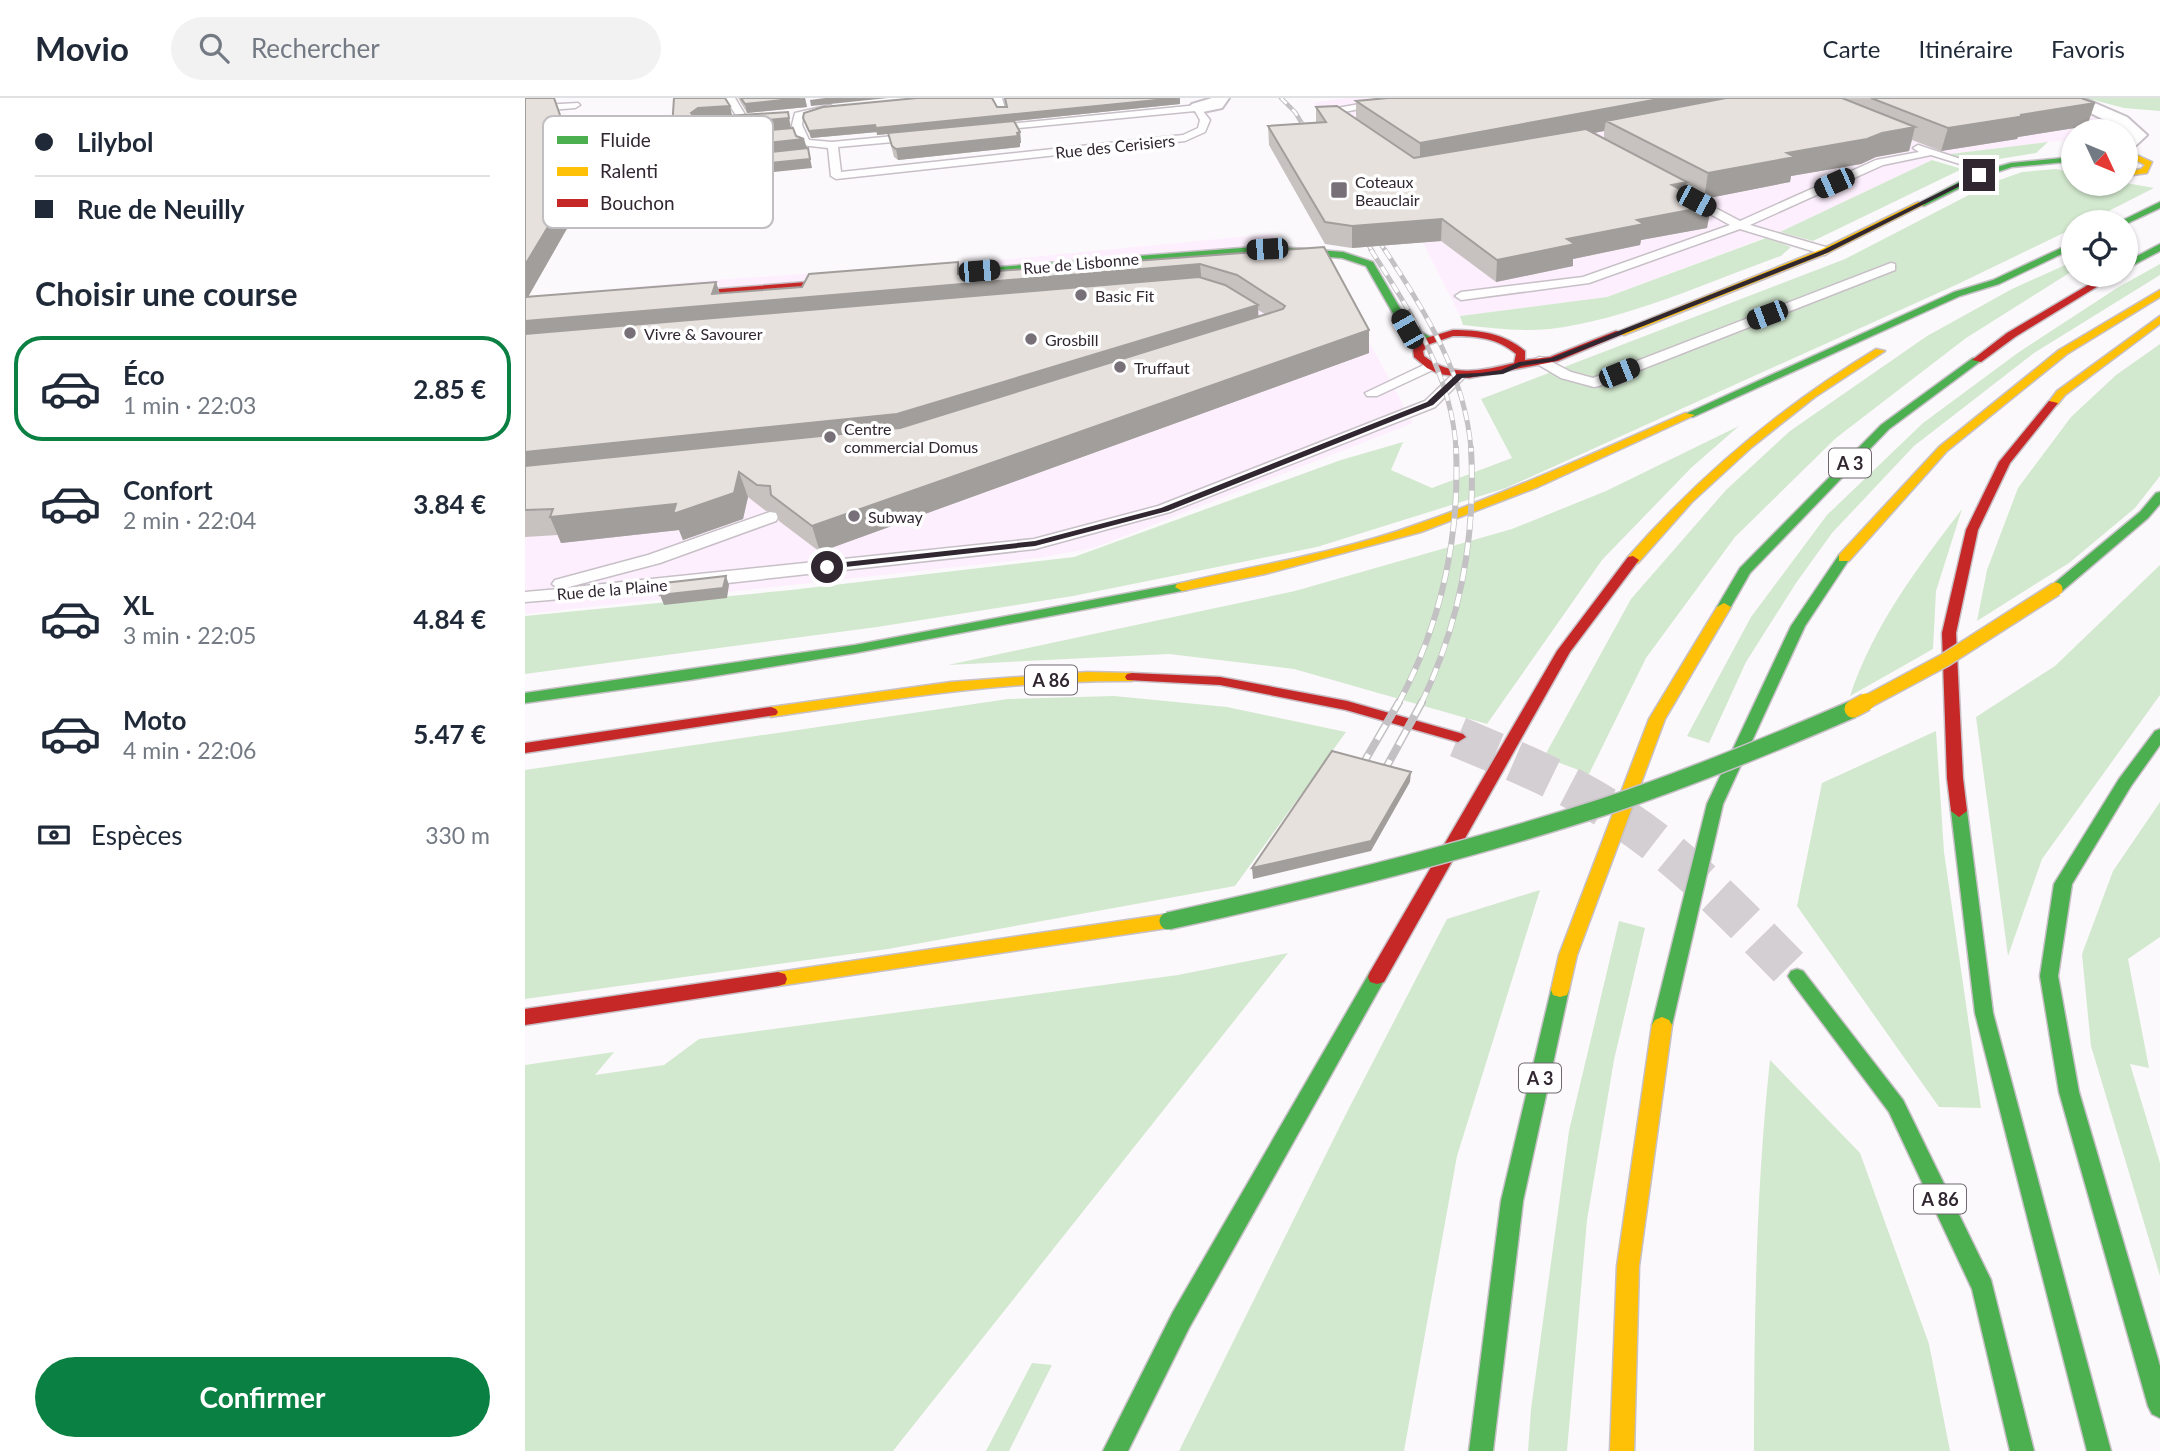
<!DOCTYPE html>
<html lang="fr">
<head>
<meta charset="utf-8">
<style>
  body { margin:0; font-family:Lato,sans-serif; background:#f2f2f3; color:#1f2937; height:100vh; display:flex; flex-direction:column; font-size:26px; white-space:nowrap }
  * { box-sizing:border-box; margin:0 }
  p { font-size:23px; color:#747a83 }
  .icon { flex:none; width:38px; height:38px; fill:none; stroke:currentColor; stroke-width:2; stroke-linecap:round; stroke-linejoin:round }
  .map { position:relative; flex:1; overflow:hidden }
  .panel { display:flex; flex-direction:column; background:#fff; width:525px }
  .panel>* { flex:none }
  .hud { display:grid; align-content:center; height:154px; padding:0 35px; background:#fff }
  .needle { width:46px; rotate:134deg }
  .fabs { position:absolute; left:1536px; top:21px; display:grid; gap:14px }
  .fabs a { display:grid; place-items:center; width:77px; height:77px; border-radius:50%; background:#fff; box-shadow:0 2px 5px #0004; font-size:35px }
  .end { position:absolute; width:32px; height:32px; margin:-16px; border:9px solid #312731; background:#fff; box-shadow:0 0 0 4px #fff }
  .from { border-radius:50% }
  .car { position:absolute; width:21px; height:42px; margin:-21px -10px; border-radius:9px; box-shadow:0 0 5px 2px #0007; background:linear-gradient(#222 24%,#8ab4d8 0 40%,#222 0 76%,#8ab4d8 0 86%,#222 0) }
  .hud b { display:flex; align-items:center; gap:24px; height:66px; font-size:26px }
  .hud b+b { border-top:2px solid #e0e1e3 }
  .hud i { width:18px; height:18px; background:#1f2937 }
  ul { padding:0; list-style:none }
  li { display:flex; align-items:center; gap:21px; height:105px; margin:0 14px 10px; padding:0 21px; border:4px solid transparent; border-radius:28px }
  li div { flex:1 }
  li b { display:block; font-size:26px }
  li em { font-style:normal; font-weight:700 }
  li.current { border-color:#0b8043 }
  li>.icon { width:63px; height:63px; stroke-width:1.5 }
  h2 { padding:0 35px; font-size:32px; line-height:84px }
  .pay { display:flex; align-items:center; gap:18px; height:77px; padding:0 35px; font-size:26px }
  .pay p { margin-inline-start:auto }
  .cta { display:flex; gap:14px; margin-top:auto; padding:14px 35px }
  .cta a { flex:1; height:80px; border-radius:42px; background:#0b8043; color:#fff; font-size:28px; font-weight:700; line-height:80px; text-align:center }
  header { display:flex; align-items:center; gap:42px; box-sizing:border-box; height:98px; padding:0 35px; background:#fff; border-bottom:2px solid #e0e1e3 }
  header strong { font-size:33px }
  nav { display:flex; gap:38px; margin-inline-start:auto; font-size:24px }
  .search { width:490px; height:63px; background:#f2f2f3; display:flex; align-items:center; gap:18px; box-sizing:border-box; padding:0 24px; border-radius:38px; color:#747a83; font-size:26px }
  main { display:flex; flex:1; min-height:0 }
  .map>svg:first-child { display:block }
</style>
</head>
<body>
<header>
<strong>Movio</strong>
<div class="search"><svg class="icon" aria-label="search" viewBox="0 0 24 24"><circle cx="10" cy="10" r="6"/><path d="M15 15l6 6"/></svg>Rechercher</div>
<nav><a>Carte</a><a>Itinéraire</a><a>Favoris</a></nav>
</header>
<main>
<section class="panel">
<div class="hud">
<b><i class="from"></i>Lilybol</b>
<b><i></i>Rue de Neuilly</b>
</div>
<h2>Choisir une course</h2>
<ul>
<li class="current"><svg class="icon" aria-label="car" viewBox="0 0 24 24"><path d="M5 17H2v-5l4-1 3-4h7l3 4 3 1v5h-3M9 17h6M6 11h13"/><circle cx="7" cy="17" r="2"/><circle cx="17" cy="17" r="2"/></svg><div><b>Éco</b><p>1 min · 22:03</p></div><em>2.85 €</em></li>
<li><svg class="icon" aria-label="car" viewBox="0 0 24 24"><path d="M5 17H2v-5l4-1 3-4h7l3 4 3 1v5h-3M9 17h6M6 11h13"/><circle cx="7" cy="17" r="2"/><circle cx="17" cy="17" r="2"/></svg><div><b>Confort</b><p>2 min · 22:04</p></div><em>3.84 €</em></li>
<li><svg class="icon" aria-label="car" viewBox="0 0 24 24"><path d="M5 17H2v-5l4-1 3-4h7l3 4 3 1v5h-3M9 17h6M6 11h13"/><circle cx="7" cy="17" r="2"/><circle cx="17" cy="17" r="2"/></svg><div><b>XL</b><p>3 min · 22:05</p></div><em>4.84 €</em></li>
<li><svg class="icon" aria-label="car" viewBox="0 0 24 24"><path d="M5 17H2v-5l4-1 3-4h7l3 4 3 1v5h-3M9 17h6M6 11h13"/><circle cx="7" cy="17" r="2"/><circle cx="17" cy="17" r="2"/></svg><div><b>Moto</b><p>4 min · 22:06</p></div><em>5.47 €</em></li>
</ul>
<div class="pay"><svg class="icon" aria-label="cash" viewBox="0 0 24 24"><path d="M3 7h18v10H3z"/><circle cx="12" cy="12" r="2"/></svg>Espèces<p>330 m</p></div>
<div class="cta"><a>Confirmer</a></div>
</section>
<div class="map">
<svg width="1635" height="1353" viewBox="0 0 1635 1353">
  <rect width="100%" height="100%" fill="#fcf9fc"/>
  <!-- built -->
  <path fill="#fdeffd" d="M821,0H1523L1580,24L1577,33H1549V41L1417,57L1255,134L1082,199L935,218L890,129L818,36L788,5Z
    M746,136L806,173L888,325L569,450L513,460L0,516V199L175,183L474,162Z"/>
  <!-- green -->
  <path fill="#d3e9cf" d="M1561,0H1635V13L1599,10Z
    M1523,44L1511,55L1450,65L1417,57Z
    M1407,62L1437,71L1288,143L1255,134Z
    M1531,71L1549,75V86L1601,85L1629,90L1562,124H1549V130L1433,186L981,390L792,449L548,498L352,529L0,576V518L266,492L549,459L816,362L878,344L866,372L907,390L987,360L956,301L1320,161L1469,84L1497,74Z
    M1241,140L1266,149L1256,158C1183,184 1102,222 1025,231C995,234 967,230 938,227L935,218L1082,199Z
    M1549,163V172L1441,240L1311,340L1210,439L1121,560L1064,676L1019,659L1106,501L1201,392L1265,333L1402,238L1487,191Z
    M1635,166V177L1509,255L1389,348L1307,435L1271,485L1221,564L1184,645L1162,638L1226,519L1302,417L1398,325L1494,254L1592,190Z
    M1635,246V378L1610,410L1544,465L1452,523L1462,472L1493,390L1546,319L1591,277Z
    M1214,328L1166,370L1077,462L962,626L769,571L644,556L423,567L770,493L987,431L1081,393Z
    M1437,411L1411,493L1408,551L1325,598C1348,528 1393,469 1437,411Z
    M1635,467V597L1517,761L1483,858L1451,619L1530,568Z
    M589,598L702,609L821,634L710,788L363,851L0,901V672L483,601Z
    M1411,633L1419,754L1456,1010L1414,1009L1272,808L1297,685Z
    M1635,704V839L1603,861L1624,970L1605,966L1635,1065V1178L1566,948L1557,856L1588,773Z
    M1015,792L932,1058L879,1353H654L821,1016L922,821Z
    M1094,823L1120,830L1089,962L1062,1122L1042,1353H1003L1006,1311L1044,1033Z
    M763,855L368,1353H0V967L89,954L70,977L139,967L174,941L653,877Z
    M1245,962L1335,1055L1404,1246L1425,1353H1229C1229,1222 1231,1092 1245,962Z
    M507,1265L527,1267L484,1353H461Z"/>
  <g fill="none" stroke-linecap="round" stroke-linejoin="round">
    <!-- highway-tunnel -->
    <path stroke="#d3cfd3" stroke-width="41" stroke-dasharray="41 20" stroke-linecap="butt" d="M933,639C987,662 1043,684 1092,717C1159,760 1216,821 1272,878"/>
    <!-- lane casing -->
    <g stroke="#c7c0c7" stroke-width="3">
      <path id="lane" d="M200,0H210L222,20L220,22H214Z
        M467,0H477L481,14H475Z
        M869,0H891L819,14L818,20L830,29V33H824L808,21L812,10Z
        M53,5L55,7L50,10L0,14V8Z
        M305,7L310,10L308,12L278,19L277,27L284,42L307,44L390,36L395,39L390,42L313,49L316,74L658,37L673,30L675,22L670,13L461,33L459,31L464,28L673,7L685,22L680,34L660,43L311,81L306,78L303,50L276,47L267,27L270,15Z
        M1393,47L1472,73L1467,76L1406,57L1358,67L1225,127L1304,150L1306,153L1300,157L1215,131L1064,185L936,202L930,198L936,194L1058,179L1205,127L1158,101V97H1166L1215,123L1351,62L1394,54L1388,50Z
        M1366,165L1370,166V172L1074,288L1069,289L1036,280L1007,263L1014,259L1019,260L1046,274L1068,280Z
        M905,264L912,268L910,271L852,298H842L840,295Z
        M935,273L942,277L910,309L645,414L510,451L120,494L0,504V494L34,491L27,486L30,482L123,457L245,414L251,415L253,419L251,423L135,465L40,490L509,441L633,408L900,303L930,274Z"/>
    </g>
    <!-- street casing -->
    <g stroke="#c7c0c7" stroke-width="4">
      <path id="street" d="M687,0H704L697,10L673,15L664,10L667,6Z
        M1536,0H1558L1602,19L1622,37L1608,50L1601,51V33Z"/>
    </g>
    <!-- fast casing -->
    <g stroke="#c7c0c7" stroke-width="3">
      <path id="fast" d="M1538,60L1541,64L1487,69L1457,79L1399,108L1392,106L1451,75L1486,65Z
        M1635,104V110L1601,126L1594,124Z
        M1549,144V150L1474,186L1435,198L1168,319L1158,317L1429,194L1468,182Z
        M1635,146V153L1601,171V164Z
        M742,148L818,154L848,164L886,229L908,240L903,243L878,233L841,168L817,160L742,154L460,176L455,173L460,170Z
        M1448,260L1457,262L1364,331L1225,475L1204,512H1194L1192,509L1215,470L1356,327Z
        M1635,394V406L1623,420L1536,494H1526V488L1615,414L1631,395Z
        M1319,456L1325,460L1280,528L1198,706L1147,927L1144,932L1137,935L1130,932L1127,927L1182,706L1266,528L1314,457Z
        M657,485L664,489L662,492L330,555L165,582L0,605V595L330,547Z
        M1635,631V647L1606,688L1547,786L1533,878L1554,994L1635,1268V1320L1627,1316L1623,1308L1534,994L1515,878L1529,786L1594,681L1630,633Z
        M1434,707L1442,713L1468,915L1586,1353H1562L1450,915L1426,713Z
        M1272,871L1278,873L1378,1002L1466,1182L1509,1353H1485L1447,1191L1364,1014L1266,883L1263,878L1266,873Z
        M852,872L859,874L861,879L664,1230L603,1353H578L648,1214L845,874Z
        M1035,885L1042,887L1044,892L998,1103L968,1353H944L976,1103L1026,892L1028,887Z"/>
    </g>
    <!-- slow casing -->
    <g stroke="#c7c0c7" stroke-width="3">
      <path id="slow" d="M1601,52L1627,64L1622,75L1601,78V74L1616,71L1620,67L1601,57Z
        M1393,104L1400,106L1303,155L1099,237L1090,235L1297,151Z
        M1635,192V199L1542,256L1422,353L1324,463H1314V457L1414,349L1534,252Z
        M1635,218V226L1540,297L1532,307H1524L1523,305L1532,293Z
        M1351,251L1360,253L1290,299L1227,349L1167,404L1113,465H1103V459C1176,376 1257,308 1351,251Z
        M1160,315L1170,317L1013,389L896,434L740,476L657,493L650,489L652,486C731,467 813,455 890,427C982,395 1071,354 1160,315Z
        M1199,505L1206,509L1140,621L1052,857L1044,892L1042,897L1035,899L1028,897L1026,892L1034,857L1124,621L1192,509Z
        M562,574L607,575L614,579L607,583C485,582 366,601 246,619L239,614L246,609L426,584Z
        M643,816L649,818L652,823L649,828L643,830L253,888L246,886L244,881L246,876L253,874Z
        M1137,919L1144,922L1147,927L1114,1168L1109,1353H1085L1092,1168L1127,927L1130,922Z"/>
    </g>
    <!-- jam casing -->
    <g stroke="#c7c0c7" stroke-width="3">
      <path id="jam" d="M460,170L463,171V175L143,201L138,198L143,195Z
        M1580,177H1591L1490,239L1456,264L1447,262L1482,235Z
        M928,232C954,232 979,235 1000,253V262L1025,259L1091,233L1100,235L1033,263L944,280L914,276L902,270L889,259L888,252L898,241ZM928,238C951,238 973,240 991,256L989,265C956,273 927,280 899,258L898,253L905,246Z
        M1524,303L1533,305L1485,365L1453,432L1431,535L1438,680L1442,713L1434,719L1426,713L1422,680L1417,535L1441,432L1474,364Z
        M1108,458L1114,462L1045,554L859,884L852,886L845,884L843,879L845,874L1032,553L1103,459Z
        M607,575L695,579L822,603L938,636L941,639L933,644L821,612L695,587L602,582L600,579L602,576Z
        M246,609L251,611L253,614L251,617L0,655V645Z
        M253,874L260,876L262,881L260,886L253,888L0,927V911Z"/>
    </g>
    <!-- lane -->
    <use href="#lane" fill="#fffeff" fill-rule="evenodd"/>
    <!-- street -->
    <use href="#street" fill="#fffeff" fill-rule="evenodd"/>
    <!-- fast -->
    <use href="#fast" fill="#4caf50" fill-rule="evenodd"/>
    <!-- slow -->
    <use href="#slow" fill="#ffc107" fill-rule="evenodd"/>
    <!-- jam -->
    <use href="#jam" fill="#c62828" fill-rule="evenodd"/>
    <!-- rail-far3 casing -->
    <g stroke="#c3c1c3" stroke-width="4.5">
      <path id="rail-far3" d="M756,0L770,14L787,42
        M845,130L861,154
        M833,131L848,154"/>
    </g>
    <!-- rail-far2 casing -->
    <g stroke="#c3c1c3" stroke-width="5">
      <path id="rail-far2" d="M846,152C885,213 927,277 931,351
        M860,152C900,214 940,276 946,351"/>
    </g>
    <!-- rail-far1 casing -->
    <g stroke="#c3c1c3" stroke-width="6">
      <path id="rail-far1" d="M873,606C916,527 935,439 931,350
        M896,606C935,525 951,439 946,350"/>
    </g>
    <!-- rail casing -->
    <g stroke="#c3c1c3" stroke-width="8">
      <path id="rail" d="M835,671L874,604
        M857,677L897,604"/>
    </g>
    <!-- rail-far3 -->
    <use href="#rail-far3" stroke="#fff" stroke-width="2.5" stroke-dasharray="8" stroke-linecap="butt"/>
    <!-- rail-far2 -->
    <use href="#rail-far2" stroke="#fff" stroke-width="3.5" stroke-dasharray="10" stroke-linecap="butt"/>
    <!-- rail-far1 -->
    <use href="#rail-far1" stroke="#fff" stroke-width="4.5" stroke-dasharray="13" stroke-linecap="butt"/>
    <!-- rail -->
    <use href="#rail" stroke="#fff" stroke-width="5" stroke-dasharray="17" stroke-linecap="butt"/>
    <!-- fast-bridge casing -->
    <g stroke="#c7c0c7" stroke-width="20" stroke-linecap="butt">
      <path id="fast-bridge" d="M643,823C789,791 933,756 1075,710C1161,682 1245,647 1328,611"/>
    </g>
    <!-- slow-bridge-far1 casing -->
    <g stroke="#c7c0c7" stroke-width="16" stroke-linecap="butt">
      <path id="slow-bridge-far1" d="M1338,606L1420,562L1531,491"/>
    </g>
    <!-- slow-bridge casing -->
    <g stroke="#c7c0c7" stroke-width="20" stroke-linecap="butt">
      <path id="slow-bridge" d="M1328,611L1341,604"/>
    </g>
    <!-- fast-bridge -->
    <use href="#fast-bridge" stroke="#4caf50" stroke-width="17"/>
    <!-- slow-bridge-far1 -->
    <use href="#slow-bridge-far1" stroke="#ffc107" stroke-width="13"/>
    <!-- slow-bridge -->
    <use href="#slow-bridge" stroke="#ffc107" stroke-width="17"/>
  </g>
  <!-- wall -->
  <path fill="#c7c2bf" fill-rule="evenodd" d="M0,0L48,53L46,79L60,99L3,199L191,184L195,196L799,149L844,232V255L295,454L254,423L251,414L241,413L223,399L218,421L158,442L154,432L36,445L33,437L0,439ZM733,212L740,216L733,218Z
    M213,0H280L282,9L222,15Z
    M479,0H655V6L471,25L495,34L496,45H495V49L373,62L369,59L363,36L352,37V34L286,40L278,20L481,9Z
    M848,0H1556L1570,5L1562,28L1493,39L1492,41L1416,53L1387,42L1384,53L1351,59L1336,66L1266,78L1265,84L1179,101L1161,91L1160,94L1186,108L1182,130L1116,142L1115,147L1048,161V168L971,184L916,143L827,150L800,146L744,47L743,28L791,24V9L831,21V3L848,2ZM1079,33V41L1069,35Z"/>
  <!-- shaded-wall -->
  <path fill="#a29e9b" d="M280,0L282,9L222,15L220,6Z
    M300,0H363L286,8L285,2Z
    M655,0V6L352,37L351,30Z
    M1139,0H1251L1081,23L1079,33L895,69V45Z
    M1570,5L1562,28L1493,39L1492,41L1416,53L1423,30Z
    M205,8L207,17L176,19L168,25L166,15L173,10Z
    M263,14L266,30L161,39L154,46L151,37L158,30Z
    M350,27L352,34L286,40L284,33Z
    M1390,29L1384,53L1351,59L1336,66L1266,78L1265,84L1179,101L1183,75L1262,55Z
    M41,34L48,53L44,93L53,79L60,99L3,199L0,200V167L36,80Z
    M495,34L496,45H495V49L373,62L371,51Z
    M279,41L282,50L174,68L171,58L178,52Z
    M283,50L287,70L147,85L144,75Z
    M1162,84L1158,105L1147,87Z
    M1186,108L1182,130L1116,142L1115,147L1048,161V168L971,184L972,162L1042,141L1112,122Z
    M917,121L916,143L827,150V128Z
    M433,164L437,186L675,166L677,188L0,246V223L187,196L191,184L198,206L433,176Z
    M733,207L734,229L377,340L0,380V354Z
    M844,232V255L295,454L287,428Z
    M214,374L223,399L218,421L158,442L154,432L36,445L25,419Z
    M201,478L204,487L202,500L139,507L135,497Z
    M886,674L885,684L846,753L728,781L727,770Z"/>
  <!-- building -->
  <path fill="#e7e1de" stroke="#a29e9b" stroke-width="2" d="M0,0H29L41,34L36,80L53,79L0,167Z
    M149,0H200L205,8L173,10L166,15L170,20L263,14L264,20L158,30L151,37L154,40L268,30L271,38L279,41L178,52L171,58L174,62L283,50L285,61L144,75Z
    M216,0H275L220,6Z
    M392,0H467L472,9H482L480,0H652L351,30L350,27L284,33L278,20L279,15L298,9Z
    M863,0H1139L895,45L831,3Z
    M1201,0H1317L1390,29L1357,35L1342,41L1262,55L1270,59L1183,75L1081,23Z
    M1346,0H1556L1570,5L1495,17L1500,18L1423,30Z
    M812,8L889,60L1061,31L1162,84L1147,87L1186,108L1112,122L1119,126L1042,141L1050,146L972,162L917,121L827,128L800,124L743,28L801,24L791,9Z
    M489,23L495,34L492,35L493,38L371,51L367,48L363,35Z
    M799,149L844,232L287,428L246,397L245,388L232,387L214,374L209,395L148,416L151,406L25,419L28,411L0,412V368L375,330L758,211L760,208L712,177L675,166L0,223V199L191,184L187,196L277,189L284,176L433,164V176Z
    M674,179L700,187L733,207L372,316L0,354V236Z
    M201,478L198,490L135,497L139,485Z
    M807,653L886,674L846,743L727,770Z"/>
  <!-- route -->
  <path fill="#312731" d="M1452,76L1457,77L1302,155L1030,263L996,268L978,276L937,280L908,307L643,413L510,448L302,471L297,469L302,466L510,443L636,410L902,304L932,276L955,275L976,272L994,264L1026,260L1298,152Z"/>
  <!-- markers -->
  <g fill="#787078" stroke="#fff" stroke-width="2.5">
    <rect x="805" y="83" width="18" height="18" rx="3.5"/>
    <circle cx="556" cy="197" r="7"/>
    <circle cx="105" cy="235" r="7"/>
    <circle cx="506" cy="241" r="7"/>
    <circle cx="595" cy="269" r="7"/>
    <circle cx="305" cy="339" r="7"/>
    <circle cx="329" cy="418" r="7"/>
  </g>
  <g text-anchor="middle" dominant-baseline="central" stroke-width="7" stroke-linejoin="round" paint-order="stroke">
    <!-- far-street labels -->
    <g font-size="16" fill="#312731" stroke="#fff">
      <text transform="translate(590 48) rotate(-6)">Rue des Cerisiers</text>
      <text transform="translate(556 165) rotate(-5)">Rue de Lisbonne</text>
      <text transform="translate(87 491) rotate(-5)">Rue de la Plaine</text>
    </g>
    <!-- far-poi labels -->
    <g font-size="16" fill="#312731" stroke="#fff" text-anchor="start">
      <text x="830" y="83">Coteaux<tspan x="830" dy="18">Beauclair</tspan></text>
      <text x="570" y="197">Basic Fit</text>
      <text x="119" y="235">Vivre &amp; Savourer</text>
      <text x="520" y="241">Grosbill</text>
      <text x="609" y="269">Truffaut</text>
      <text x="319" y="330">Centre<tspan x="319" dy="18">commercial Domus</tspan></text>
      <text x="343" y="418">Subway</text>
    </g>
    <!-- shield labels -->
    <g fill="#fff" stroke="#6f686f" stroke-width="2">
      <rect x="1304" y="350.5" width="42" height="29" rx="5"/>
      <rect x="500" y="567.5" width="52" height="29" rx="5"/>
      <rect x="994" y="965.5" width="42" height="29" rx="5"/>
      <rect x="1389" y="1086.5" width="52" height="29" rx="5"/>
    </g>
    <g font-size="18" font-weight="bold" fill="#312731">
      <text x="1325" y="365">A 3</text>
      <text x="526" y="582">A 86</text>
      <text x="1015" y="980">A 3</text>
      <text x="1415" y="1101">A 86</text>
    </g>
  </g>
  <!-- legend -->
  <rect x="18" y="18" width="230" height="112" rx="10" fill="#fff" stroke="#c1bec1" stroke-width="2"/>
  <rect x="32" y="38" width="31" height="8" fill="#4caf50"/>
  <rect x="32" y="69" width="31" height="9" fill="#ffc107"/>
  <rect x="32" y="101" width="31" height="8" fill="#c62828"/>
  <g font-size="19" fill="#312731">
    <text x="75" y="49">Fluide</text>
    <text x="75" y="80">Ralenti</text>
    <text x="75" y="112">Bouchon</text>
  </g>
</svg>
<div class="fabs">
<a><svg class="needle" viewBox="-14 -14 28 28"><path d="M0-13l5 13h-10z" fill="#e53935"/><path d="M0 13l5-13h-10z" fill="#747a83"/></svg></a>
<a><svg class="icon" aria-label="locate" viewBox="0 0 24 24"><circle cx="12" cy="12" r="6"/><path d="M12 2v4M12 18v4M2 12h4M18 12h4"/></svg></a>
</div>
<i class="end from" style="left:302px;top:469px"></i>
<i class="end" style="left:1454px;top:77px"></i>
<i class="car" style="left:1309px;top:85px;rotate:246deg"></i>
<i class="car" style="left:1171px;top:103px;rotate:118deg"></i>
<i class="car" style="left:742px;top:151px;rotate:267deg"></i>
<i class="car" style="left:454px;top:173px;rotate:85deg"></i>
<i class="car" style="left:1242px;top:217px;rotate:249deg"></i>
<i class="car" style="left:882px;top:231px;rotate:330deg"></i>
<i class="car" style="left:1094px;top:275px;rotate:68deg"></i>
</div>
</main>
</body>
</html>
